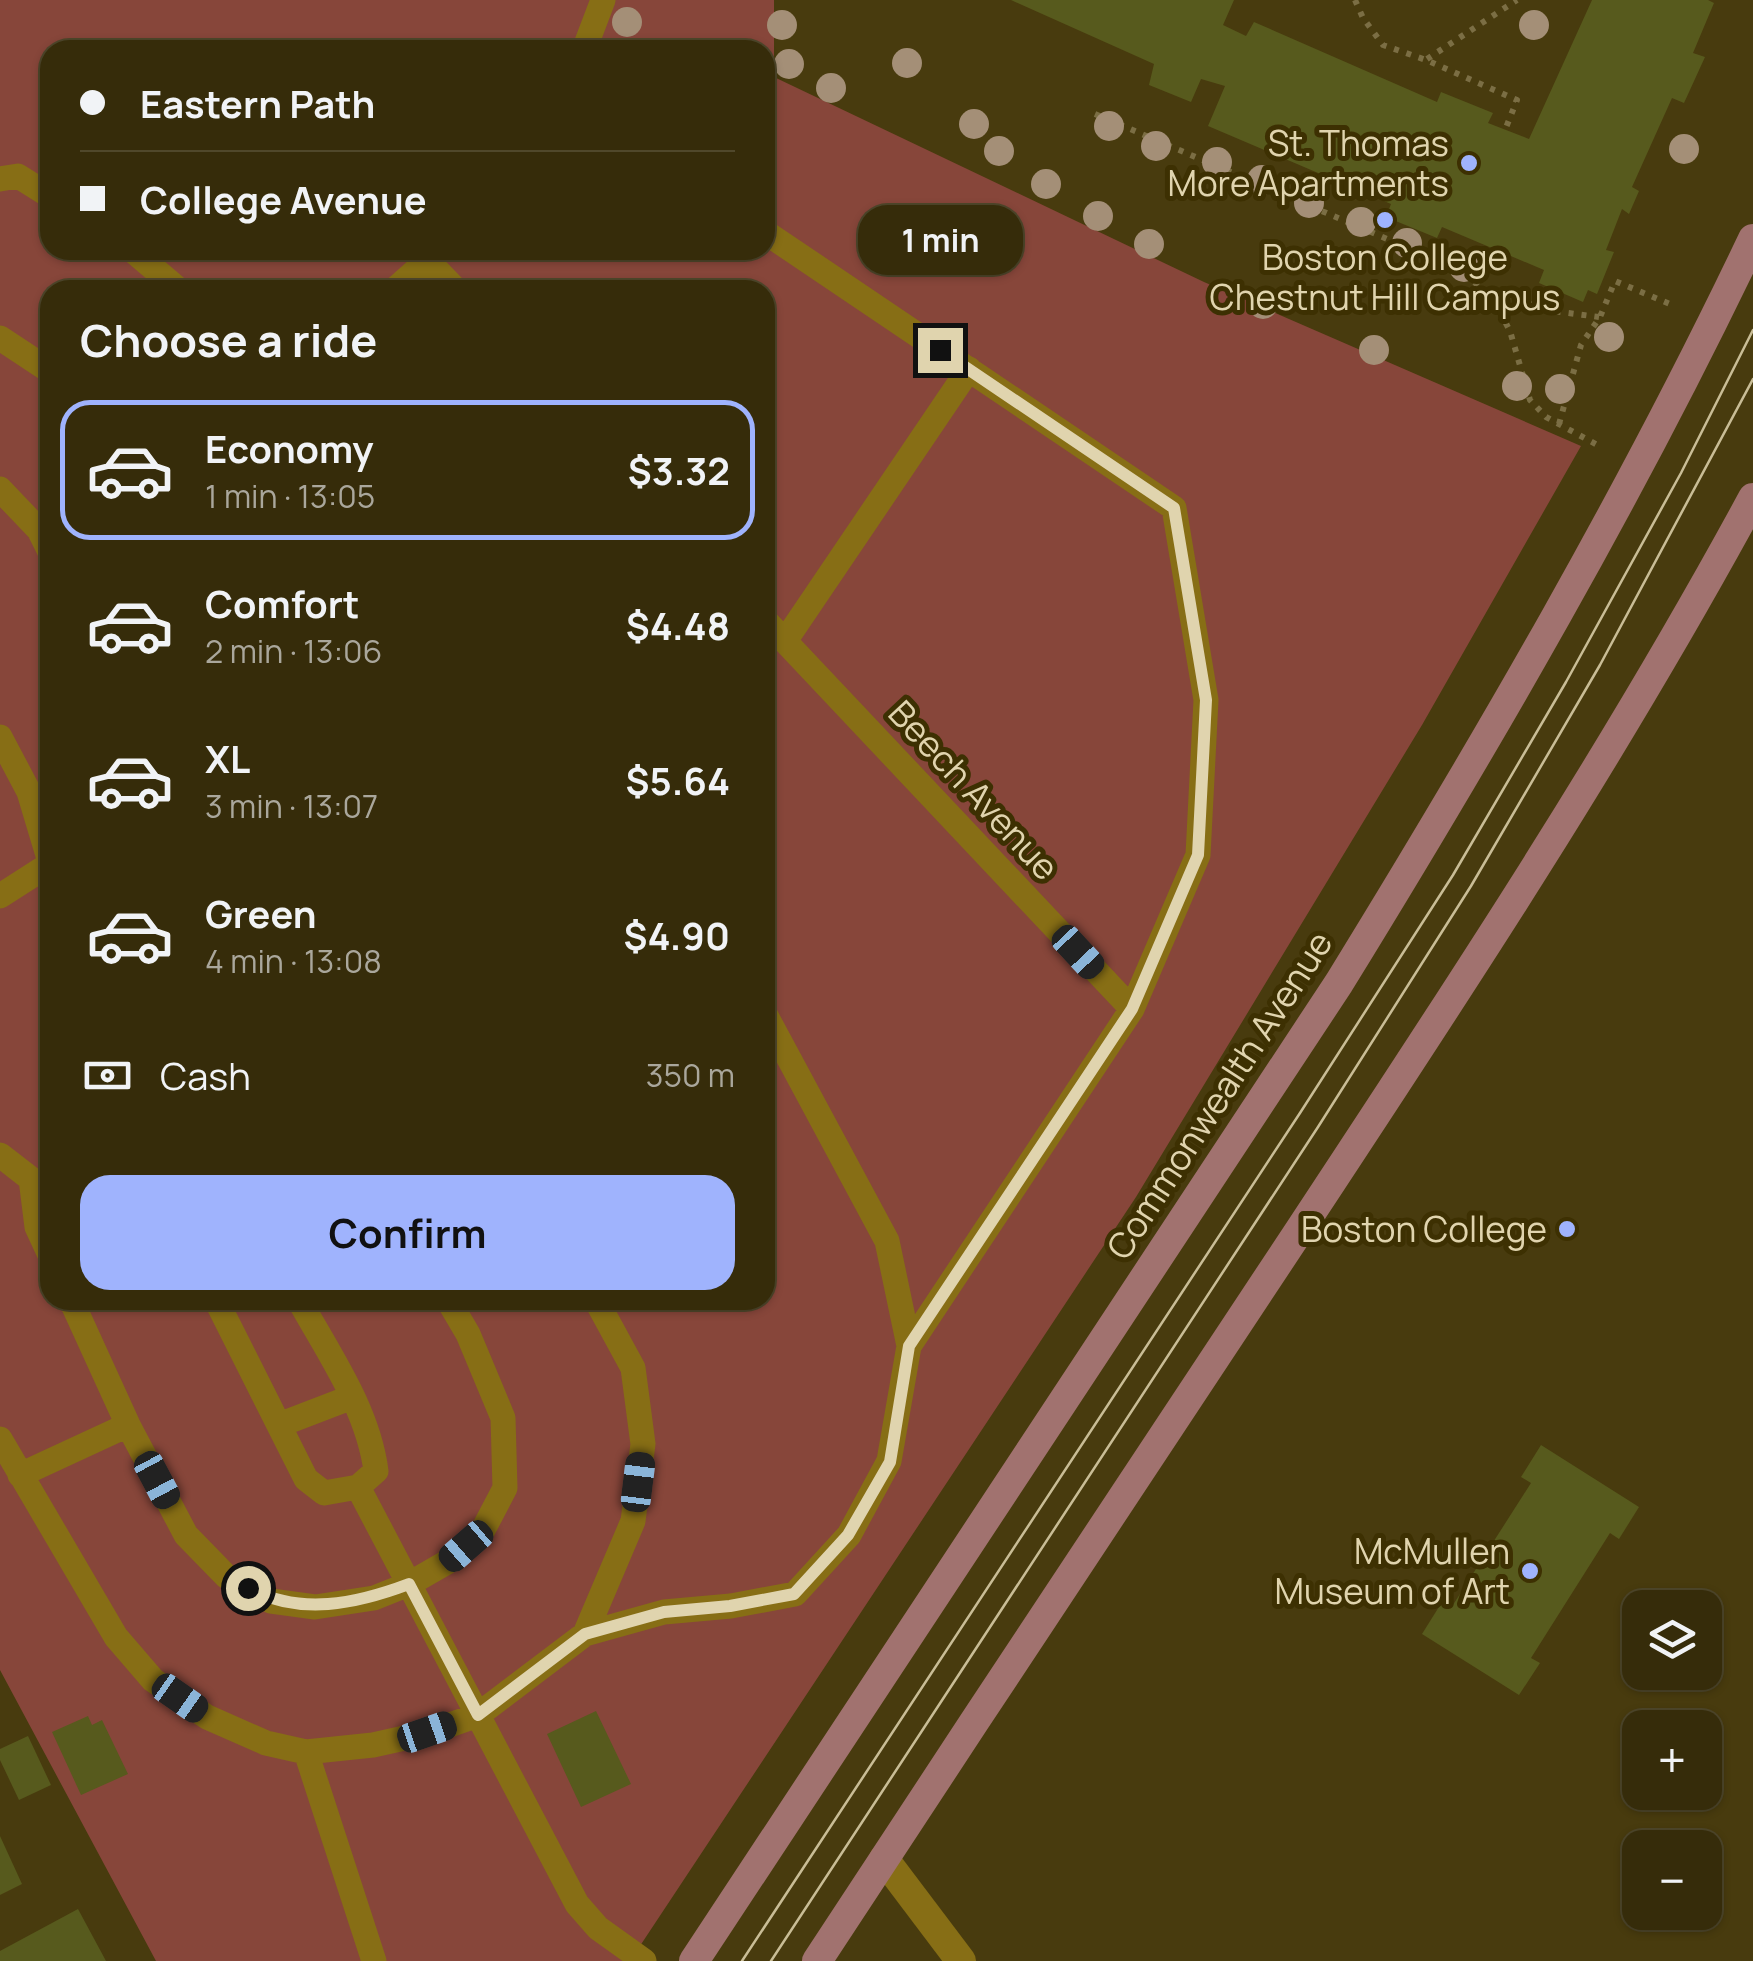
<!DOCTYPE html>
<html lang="en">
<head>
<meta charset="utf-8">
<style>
  body { margin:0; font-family:Manrope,sans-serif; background:#413818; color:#f1f3f6; height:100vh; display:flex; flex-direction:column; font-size:38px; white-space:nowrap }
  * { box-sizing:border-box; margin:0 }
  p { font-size:32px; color:#aaa79c }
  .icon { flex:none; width:55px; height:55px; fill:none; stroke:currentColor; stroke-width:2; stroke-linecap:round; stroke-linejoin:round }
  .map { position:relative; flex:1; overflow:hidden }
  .details { position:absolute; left:40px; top:280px; width:735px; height:1030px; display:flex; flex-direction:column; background:#362c0a; border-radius:30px; box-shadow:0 2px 8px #0004,0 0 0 2px #50482b }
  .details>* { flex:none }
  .banner { position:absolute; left:40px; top:40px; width:735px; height:220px; border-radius:30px; box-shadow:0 2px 8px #0004,0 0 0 2px #50482b; display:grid; align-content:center; height:220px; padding:0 40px; background:#362c0a }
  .buttons { position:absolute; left:1622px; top:1590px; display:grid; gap:20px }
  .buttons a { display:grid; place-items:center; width:100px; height:100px; border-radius:20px; background:#362c0a; box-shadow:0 2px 8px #0004,0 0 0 2px #50482b; font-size:50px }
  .end { position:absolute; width:45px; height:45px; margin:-22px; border:12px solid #e0d4ae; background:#111; box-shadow:0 0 0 5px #111 }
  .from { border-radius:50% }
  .bubble { position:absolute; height:70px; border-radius:30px; background:#362c0a; box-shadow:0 2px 8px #0004,0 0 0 2px #50482b; font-size:32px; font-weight:700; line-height:70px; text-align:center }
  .car { position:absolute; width:30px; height:60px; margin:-30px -15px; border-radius:12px; box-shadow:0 0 8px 2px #0007; background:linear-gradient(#222 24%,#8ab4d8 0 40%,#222 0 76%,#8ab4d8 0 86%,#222 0) }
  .banner b { display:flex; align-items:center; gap:35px; height:95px; font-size:38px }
  .banner b+b { border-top:2px solid #50482b }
  .banner i { width:25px; height:25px; background:#f1f3f6 }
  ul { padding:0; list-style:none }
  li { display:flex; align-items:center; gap:30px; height:140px; margin:0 20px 15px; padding:0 20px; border:5px solid transparent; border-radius:30px }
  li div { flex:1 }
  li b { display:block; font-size:38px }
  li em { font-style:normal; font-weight:700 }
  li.current { border-color:#9fb3fd }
  li>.icon { width:90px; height:90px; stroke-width:1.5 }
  h2 { padding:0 40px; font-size:45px; line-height:120px }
  .pay { display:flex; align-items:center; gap:25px; height:110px; padding:0 40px; font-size:38px }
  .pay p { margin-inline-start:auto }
  .cta { display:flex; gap:20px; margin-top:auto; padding:20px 40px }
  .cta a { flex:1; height:115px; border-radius:30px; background:#9fb3fd; color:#111; font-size:40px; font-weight:700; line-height:115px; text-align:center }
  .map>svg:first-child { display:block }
</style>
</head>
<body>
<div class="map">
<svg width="1753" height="1961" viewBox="0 0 1753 1961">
  <rect width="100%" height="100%" fill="#483b0e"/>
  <!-- green -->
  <path fill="#87463a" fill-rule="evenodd" d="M0,0H774V77L1204,282L1581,446L1422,725L1136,1197L630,1961H156L0,1670ZM50,50H765V250H50ZM50,290H765V1300H50Z"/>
  <!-- building -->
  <path fill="#575a1d" d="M1011,0H1234L1223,25L1246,36L1254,22L1437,102L1441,92L1493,113L1488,123L1529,139L1592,0H1708L1714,3L1693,53L1705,57L1684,103L1672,98L1632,187L1639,191L1629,214L1622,209L1606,250L1614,252L1597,294L1588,290L1583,302L1539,283L1544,270L1442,227L1437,238L1386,217L1391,204L1208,126L1225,86L1201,79L1191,102L1149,85L1154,64Z
    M1541,1445L1639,1507L1619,1539L1610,1533L1531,1658L1540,1663L1519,1695L1422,1634L1442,1602L1451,1608L1531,1483L1521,1477Z
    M596,1711L631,1784L581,1807L547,1734Z
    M88,1716L92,1725L102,1720L128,1774L81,1795L52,1732Z
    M28,1736L51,1785L19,1800L0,1760V1749Z
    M0,1836L22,1884L0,1895Z
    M78,1909L106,1961H0V1951Z"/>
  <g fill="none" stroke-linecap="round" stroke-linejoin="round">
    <!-- path -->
    <path stroke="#7b6e44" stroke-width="6" stroke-dasharray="5 8" stroke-linecap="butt" d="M1355,0L1363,18L1383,45L1426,60L1517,100L1505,130
      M1427,59L1517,0
      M1095,114L1462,271L1493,299L1510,331L1530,400L1546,417L1601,447
      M1493,299L1509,297L1553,311L1599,317
      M1559,424L1581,345L1600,317L1615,281L1670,304"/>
    <!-- service -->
    <path stroke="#876e15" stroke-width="25" d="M584,50L603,0
      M0,179L18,176L50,196
      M765,232L1174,508L1206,700L1198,855L1132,1009L909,1346
      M132,250L179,290
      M429,262L456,290
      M394,290L439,250
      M0,338L50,371
      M0,489L39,530L50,552
      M765,620L1132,1009
      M785,641L969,369
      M0,737L29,792L50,862
      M0,896L50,864
      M0,1155L31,1179L37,1227L50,1255
      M71,1300L128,1425L186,1535L226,1576L271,1601L315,1607L374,1598L409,1584L449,1561L483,1530L505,1488L503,1418L468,1334L448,1300
      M216,1300L306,1479L324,1493L358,1487
      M299,1300C329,1354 368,1409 376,1471L358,1487
      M279,1425L352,1397
      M0,1439L116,1637L153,1680L207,1717L266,1743L306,1752L373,1745L427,1733L478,1715L585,1634L633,1521L643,1444L633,1368L596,1300
      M20,1475L128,1425
      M358,1487L577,1904L598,1928L644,1961
      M585,1634L664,1612L731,1606L795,1594L849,1535L889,1461L909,1346L887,1241L765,1014
      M306,1752L374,1961"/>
    <!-- minor -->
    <path stroke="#876e15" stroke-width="30" d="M884,1859L961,1961"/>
    <!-- primary -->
    <path stroke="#a1726f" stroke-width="30" d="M694,1961L1339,983C1488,741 1631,495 1753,239
      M817,1961C978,1715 1141,1470 1303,1225C1460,987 1617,749 1753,498"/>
    <!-- tram -->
    <path stroke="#c9bd96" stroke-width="2.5" d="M742,1961L1300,1113L1453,875L1566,682L1681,473L1753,330
      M771,1961L1318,1127L1471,886L1600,665L1753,379"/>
  </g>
  <!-- trees -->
  <g fill="#a48f77">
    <circle cx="627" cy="22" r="15"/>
    <circle cx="782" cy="25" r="15"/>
    <circle cx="1534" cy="25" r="15"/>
    <circle cx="907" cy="63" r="15"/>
    <circle cx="789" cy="64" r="15"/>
    <circle cx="831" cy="88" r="15"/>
    <circle cx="974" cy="124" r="15"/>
    <circle cx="1109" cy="126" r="15"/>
    <circle cx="1156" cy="146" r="15"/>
    <circle cx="1684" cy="149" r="15"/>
    <circle cx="999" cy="151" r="15"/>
    <circle cx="1217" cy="162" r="15"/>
    <circle cx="1262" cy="180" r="15"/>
    <circle cx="1046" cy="184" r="15"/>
    <circle cx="1309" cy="203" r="15"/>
    <circle cx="1098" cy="216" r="15"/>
    <circle cx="1361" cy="222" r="15"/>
    <circle cx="1407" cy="243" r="15"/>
    <circle cx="1149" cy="244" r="15"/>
    <circle cx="1464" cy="267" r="15"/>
    <circle cx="1263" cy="304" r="15"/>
    <circle cx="1609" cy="337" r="15"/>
    <circle cx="1374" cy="350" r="15"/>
    <circle cx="1517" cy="386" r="15"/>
    <circle cx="1560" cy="389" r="15"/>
  </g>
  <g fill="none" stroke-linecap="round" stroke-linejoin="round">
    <!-- route -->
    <path stroke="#e0d4ae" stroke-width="12" d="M248,1588C300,1616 356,1604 409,1584L478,1715L585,1634L664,1612L730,1606L794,1594L848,1535L890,1462L909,1346L1132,1009L1198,855L1206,700L1174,508L940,350"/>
  </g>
  <!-- markers -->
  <g fill="#9fb3fd" stroke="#3d3002" stroke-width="4">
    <circle cx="1469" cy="163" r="10"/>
    <circle cx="1385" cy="220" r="10"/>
    <circle cx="1567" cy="1229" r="10"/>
    <circle cx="1530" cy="1571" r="10"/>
  </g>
  <g text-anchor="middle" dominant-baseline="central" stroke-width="10" stroke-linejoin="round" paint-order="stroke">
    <!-- poi labels -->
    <g font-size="35" fill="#e0d4ae" stroke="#3d3002" text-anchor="end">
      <text x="1449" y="143">St. Thomas<tspan x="1449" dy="40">More Apartments</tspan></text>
      <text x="1385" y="257" text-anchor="middle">Boston College<tspan x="1385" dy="40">Chestnut Hill Campus</tspan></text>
      <text x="1547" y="1229">Boston College</text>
      <text x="1510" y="1551">McMullen<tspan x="1510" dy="40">Museum of Art</tspan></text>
    </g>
    <!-- street labels -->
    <g font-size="35" fill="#e0d4ae" stroke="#3d3002">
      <text transform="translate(974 790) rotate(47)">Beech Avenue</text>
      <text transform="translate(1219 1095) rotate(-57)">Commonwealth Avenue</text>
    </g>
  </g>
</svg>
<div class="buttons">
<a><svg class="icon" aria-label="layers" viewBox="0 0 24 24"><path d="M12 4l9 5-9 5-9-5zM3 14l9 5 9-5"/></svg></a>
<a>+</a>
<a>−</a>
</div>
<i class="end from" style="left:248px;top:1588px"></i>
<i class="end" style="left:940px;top:350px"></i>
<div class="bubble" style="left:858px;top:205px;width:165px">1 min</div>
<i class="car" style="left:1078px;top:952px;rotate:137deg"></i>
<i class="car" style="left:157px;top:1480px;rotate:152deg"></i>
<i class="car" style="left:638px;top:1482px;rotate:7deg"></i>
<i class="car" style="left:466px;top:1546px;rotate:229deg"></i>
<i class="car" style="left:180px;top:1698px;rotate:125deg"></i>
<i class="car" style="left:427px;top:1732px;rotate:71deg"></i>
<div class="banner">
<b><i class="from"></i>Eastern Path</b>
<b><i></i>College Avenue</b>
</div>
<section class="details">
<h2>Choose a ride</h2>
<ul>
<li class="current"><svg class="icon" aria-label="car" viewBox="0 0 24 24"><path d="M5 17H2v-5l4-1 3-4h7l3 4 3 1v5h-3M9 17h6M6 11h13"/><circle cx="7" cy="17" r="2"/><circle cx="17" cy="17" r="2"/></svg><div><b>Economy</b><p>1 min · 13:05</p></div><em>$3.32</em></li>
<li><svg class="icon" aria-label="car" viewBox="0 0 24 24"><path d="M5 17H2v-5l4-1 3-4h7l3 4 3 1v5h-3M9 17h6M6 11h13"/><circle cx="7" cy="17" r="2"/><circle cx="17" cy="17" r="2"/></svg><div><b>Comfort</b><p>2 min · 13:06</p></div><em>$4.48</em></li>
<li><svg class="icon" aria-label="car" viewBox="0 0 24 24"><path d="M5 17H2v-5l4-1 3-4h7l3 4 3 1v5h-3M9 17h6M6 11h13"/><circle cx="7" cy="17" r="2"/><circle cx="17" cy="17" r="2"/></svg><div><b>XL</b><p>3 min · 13:07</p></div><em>$5.64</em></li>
<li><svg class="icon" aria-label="car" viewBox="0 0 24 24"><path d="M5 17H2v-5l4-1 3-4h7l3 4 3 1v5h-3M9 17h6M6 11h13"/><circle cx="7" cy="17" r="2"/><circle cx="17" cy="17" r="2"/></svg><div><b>Green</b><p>4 min · 13:08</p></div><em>$4.90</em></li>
</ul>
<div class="pay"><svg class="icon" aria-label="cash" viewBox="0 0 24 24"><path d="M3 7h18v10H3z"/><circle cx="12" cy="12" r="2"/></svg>Cash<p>350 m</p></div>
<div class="cta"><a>Confirm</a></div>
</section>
</div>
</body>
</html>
